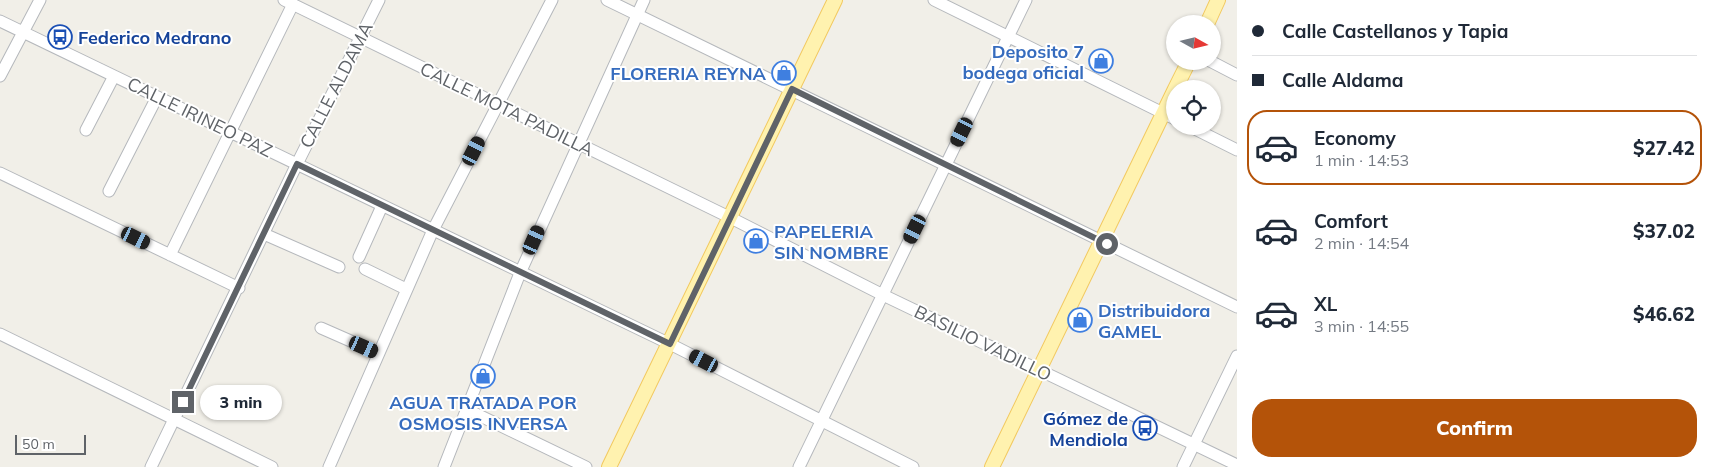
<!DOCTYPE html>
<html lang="en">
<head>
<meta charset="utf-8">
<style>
  body { margin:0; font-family:Mulish,sans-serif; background:#f6f6f7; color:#1f2937; height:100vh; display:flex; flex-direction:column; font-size:19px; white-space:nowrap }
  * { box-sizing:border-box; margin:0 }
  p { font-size:16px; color:#747a83 }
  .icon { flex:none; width:28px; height:28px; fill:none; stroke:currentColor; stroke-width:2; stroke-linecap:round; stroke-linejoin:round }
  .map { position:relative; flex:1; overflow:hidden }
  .details { display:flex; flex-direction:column; background:#fff; width:475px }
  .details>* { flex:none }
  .hud { display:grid; align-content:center; height:110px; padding:0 15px; background:#fff }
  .needle { width:32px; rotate:98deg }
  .fabs { position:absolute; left:1166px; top:15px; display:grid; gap:10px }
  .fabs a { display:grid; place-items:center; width:55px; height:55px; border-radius:50%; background:#fff; box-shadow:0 1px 4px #0004; font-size:25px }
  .scale { position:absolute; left:15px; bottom:12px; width:71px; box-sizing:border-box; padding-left:5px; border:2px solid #5f6368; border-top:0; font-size:14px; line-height:18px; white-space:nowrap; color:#5f6368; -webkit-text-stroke:4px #fff; paint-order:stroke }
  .end { position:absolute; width:22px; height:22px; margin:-11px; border:6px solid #5f6368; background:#fff; box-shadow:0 0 0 2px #fff }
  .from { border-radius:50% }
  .bubble { position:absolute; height:35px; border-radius:18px; background:#fff; box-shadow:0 1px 4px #0004; font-size:16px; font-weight:800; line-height:35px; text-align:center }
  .car { position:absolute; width:15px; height:30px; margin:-15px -8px; border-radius:6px; box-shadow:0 0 4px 1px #0007; background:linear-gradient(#222 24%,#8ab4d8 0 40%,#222 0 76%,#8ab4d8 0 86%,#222 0) }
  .hud b { display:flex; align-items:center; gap:18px; height:48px; font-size:19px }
  .hud b+b { border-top:1px solid #e0e1e3 }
  .hud i { width:12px; height:12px; background:#1f2937 }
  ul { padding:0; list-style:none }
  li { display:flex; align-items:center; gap:15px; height:75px; margin:0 10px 8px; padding:0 5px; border:2px solid transparent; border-radius:20px }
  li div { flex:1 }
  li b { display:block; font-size:19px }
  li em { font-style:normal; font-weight:800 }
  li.active { border-color:#b45309 }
  li>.icon { width:45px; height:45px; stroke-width:1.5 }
  .button { display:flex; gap:10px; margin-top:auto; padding:10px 15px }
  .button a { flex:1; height:58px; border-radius:20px; background:#b45309; color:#fff; font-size:20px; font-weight:800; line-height:58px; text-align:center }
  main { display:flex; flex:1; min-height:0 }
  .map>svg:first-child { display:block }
</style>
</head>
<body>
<main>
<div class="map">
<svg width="1237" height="467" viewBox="0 0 1237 467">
  <rect width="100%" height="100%" fill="#f1efe8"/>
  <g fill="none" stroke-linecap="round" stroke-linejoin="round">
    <!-- minor casing -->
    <g stroke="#b5b8bc" stroke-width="13">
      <path id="minor" d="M284,0L731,218L883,295L1237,465
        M607,0L1237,307
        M934,0L1175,119
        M0,21L670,344L913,467
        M1210,61L1237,75
        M0,76L40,0
        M1189,126L1237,150
        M86,130L114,76
        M0,173L239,288
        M109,191L157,97
        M264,234L339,267
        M170,255L293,4
        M359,257L382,206
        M365,269L406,289
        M321,328L378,353
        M0,334L272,467
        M466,409L586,467
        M151,467L297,164L379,0
        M329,467L433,230L552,0
        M444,467L520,273L644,0
        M799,467L1026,0
        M1183,467L1237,356"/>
    </g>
    <!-- major casing -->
    <g stroke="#f2c960" stroke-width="16">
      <path id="major" d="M1207,24L1218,0
        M1175,89L1189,61
        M609,467L835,0
        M992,467L1175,89"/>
    </g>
    <!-- minor -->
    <use href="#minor" stroke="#fff" stroke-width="11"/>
    <!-- major -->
    <use href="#major" stroke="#fff2af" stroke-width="14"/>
  </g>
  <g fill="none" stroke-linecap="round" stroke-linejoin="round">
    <!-- route -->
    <path stroke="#5f6368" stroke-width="6" d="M183,402L297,164L670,344L792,89L1107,244"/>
  </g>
  <!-- icons -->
  <defs>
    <g id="bus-ring" transform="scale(1.25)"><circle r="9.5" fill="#fff" stroke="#1a4fb4" stroke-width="1.5"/><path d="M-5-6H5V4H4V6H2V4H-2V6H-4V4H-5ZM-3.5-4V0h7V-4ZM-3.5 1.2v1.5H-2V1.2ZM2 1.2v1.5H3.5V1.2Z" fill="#1a4fb4"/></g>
    <g id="shop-ring" transform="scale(1.25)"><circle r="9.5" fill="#fff" stroke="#3f7fe0" stroke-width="1.5"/><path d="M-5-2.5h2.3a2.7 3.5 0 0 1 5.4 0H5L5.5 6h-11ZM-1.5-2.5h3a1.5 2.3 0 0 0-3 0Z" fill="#3f7fe0"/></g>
  </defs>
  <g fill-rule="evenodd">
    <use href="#bus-ring" x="60" y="37"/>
    <use href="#shop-ring" x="1101" y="61"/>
    <use href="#shop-ring" x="784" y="73"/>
    <use href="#shop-ring" x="756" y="241"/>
    <use href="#shop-ring" x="1080" y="320"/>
    <use href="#shop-ring" x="483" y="376"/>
    <use href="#bus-ring" x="1145" y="428"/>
  </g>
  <g text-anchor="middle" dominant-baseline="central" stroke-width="4" stroke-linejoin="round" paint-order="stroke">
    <!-- transit labels -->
    <g font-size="18" font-weight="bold" fill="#164399" stroke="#fff" text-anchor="start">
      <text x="78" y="37">Federico Medrano</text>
      <text x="1128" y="418" text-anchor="end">Gómez de<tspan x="1128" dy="21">Mendiola</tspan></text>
    </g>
    <!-- shop labels -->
    <g font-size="18" font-weight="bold" fill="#366cbe" stroke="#fff" text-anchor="end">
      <text x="1084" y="51">Deposito 7<tspan x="1084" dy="21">bodega oficial</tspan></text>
      <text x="766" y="73">FLORERIA REYNA</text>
      <text x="774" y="231" text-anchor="start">PAPELERIA<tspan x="774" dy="21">SIN NOMBRE</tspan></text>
      <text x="1098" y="310" text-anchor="start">Distribuidora<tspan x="1098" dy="21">GAMEL</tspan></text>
      <text x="483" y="402" text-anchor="middle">AGUA TRATADA POR<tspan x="483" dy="21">OSMOSIS INVERSA</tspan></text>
    </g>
    <!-- street labels -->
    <g font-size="18" fill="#5f6368" stroke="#fff">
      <text transform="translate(336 85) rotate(-63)">CALLE ALDAMA</text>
      <text transform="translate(507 109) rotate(26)">CALLE MOTA PADILLA</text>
      <text transform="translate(200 117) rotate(26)">CALLE IRINEO PAZ</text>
      <text transform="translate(983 343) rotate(26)">BASILIO VADILLO</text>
    </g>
  </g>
</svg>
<div class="fabs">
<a><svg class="needle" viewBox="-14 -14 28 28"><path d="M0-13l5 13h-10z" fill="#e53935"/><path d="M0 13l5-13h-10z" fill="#747a83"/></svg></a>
<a><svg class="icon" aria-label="locate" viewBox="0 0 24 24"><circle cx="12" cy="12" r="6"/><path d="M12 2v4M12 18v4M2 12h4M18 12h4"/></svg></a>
</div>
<div class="scale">50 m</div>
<i class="end from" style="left:1107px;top:244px"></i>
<i class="end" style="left:183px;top:402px"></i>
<div class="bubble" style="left:200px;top:385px;width:82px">3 min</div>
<i class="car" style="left:962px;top:132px;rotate:206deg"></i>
<i class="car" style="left:474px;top:151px;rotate:27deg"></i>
<i class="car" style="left:915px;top:229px;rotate:206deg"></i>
<i class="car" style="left:136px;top:238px;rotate:116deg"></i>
<i class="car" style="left:534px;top:240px;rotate:24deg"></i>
<i class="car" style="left:364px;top:347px;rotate:114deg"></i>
<i class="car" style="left:704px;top:361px;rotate:297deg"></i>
</div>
<section class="details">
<div class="hud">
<b><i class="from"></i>Calle Castellanos y Tapia</b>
<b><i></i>Calle Aldama</b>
</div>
<ul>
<li class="active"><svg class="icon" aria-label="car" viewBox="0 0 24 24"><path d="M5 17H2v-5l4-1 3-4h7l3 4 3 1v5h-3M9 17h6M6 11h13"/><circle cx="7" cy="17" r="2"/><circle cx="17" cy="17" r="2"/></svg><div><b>Economy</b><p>1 min · 14:53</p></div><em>$27.42</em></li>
<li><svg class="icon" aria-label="car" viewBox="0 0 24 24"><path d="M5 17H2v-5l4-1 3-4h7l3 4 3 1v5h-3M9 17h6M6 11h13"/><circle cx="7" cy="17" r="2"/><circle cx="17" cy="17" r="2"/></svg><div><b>Comfort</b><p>2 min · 14:54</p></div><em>$37.02</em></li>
<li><svg class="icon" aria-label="car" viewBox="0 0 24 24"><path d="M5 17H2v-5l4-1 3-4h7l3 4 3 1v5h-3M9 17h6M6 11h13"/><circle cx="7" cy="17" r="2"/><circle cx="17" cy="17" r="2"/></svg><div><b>XL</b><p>3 min · 14:55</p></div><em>$46.62</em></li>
</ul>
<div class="button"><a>Confirm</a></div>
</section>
</main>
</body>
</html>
